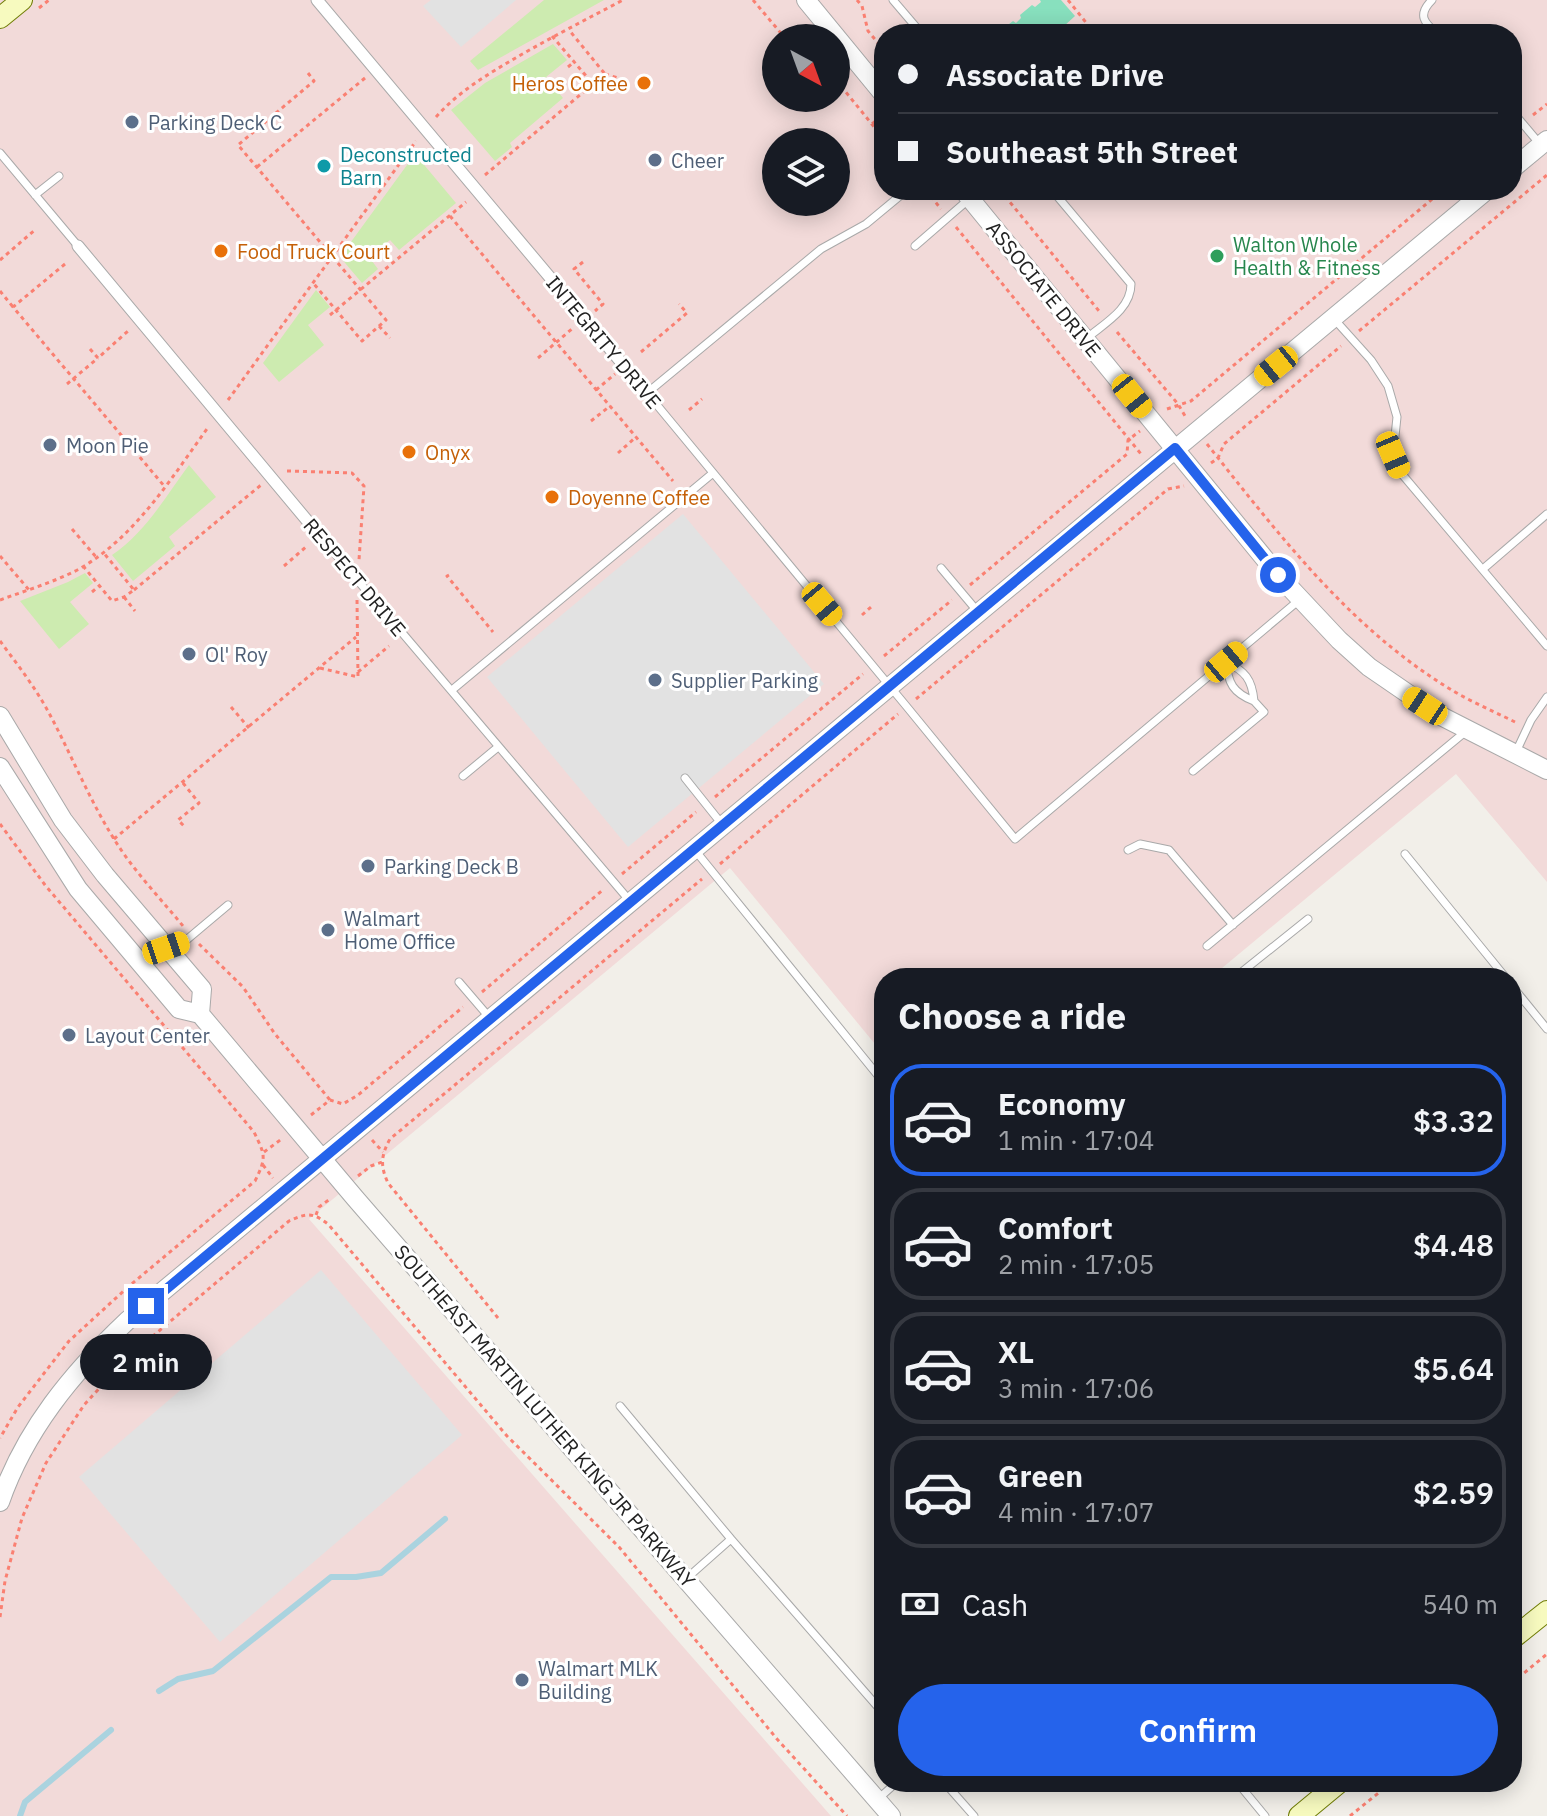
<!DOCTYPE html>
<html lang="en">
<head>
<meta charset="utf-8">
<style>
  body { margin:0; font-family:"IBM Plex Sans",sans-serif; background:#20242c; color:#f1f3f6; height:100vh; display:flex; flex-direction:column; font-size:30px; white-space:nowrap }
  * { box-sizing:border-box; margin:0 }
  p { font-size:26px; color:#9ea1a6 }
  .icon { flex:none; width:44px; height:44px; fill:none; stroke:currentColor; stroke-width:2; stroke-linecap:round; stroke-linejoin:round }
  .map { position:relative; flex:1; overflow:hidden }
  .details { position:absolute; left:874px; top:968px; width:648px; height:824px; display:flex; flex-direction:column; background:#171b24; border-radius:32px; box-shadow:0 4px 20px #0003 }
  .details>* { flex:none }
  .banner { position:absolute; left:874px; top:24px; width:648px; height:176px; border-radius:32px; box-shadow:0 4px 20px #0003; display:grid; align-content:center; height:176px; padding:0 24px; background:#171b24 }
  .needle { width:52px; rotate:139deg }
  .fabs { position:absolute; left:762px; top:24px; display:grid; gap:16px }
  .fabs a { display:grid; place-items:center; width:88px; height:88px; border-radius:50%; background:#171b24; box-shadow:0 4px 20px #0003; font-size:40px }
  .end { position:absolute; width:36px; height:36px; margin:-18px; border:10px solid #2563eb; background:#fff; box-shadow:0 0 0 4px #fff }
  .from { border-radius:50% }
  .bubble { position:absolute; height:56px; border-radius:28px; background:#171b24; box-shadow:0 4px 20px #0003; font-size:26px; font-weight:600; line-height:56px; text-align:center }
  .car { position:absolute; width:24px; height:48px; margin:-24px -12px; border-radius:10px; box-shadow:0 0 6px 2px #0007; background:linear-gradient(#f5c518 24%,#345 0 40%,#f5c518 0 76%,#345 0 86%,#f5c518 0) }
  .banner b { display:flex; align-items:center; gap:28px; height:76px; font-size:30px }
  .banner b+b { border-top:2px solid #363941 }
  .banner i { width:20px; height:20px; background:#f1f3f6 }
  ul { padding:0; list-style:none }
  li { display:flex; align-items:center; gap:24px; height:112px; margin:0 16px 12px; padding:0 8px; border:4px solid #363941; border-radius:32px }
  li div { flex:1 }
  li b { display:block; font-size:30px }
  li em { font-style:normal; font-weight:600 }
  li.active { border-color:#2563eb }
  li>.icon { width:72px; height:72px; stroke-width:1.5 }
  h2 { padding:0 24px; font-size:36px; line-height:96px }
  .pay { display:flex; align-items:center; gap:20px; height:88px; padding:0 24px; font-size:30px }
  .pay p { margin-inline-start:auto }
  .action { display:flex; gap:16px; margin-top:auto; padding:16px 24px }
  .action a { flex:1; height:92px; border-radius:48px; background:#2563eb; color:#fff; font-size:32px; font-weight:600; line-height:92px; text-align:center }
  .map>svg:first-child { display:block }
</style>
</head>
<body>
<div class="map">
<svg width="1547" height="1816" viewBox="0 0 1547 1816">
  <rect width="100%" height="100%" fill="#f2efe9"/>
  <!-- commercial -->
  <path fill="#f2dad9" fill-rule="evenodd" d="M0,0H1547V882L1456,774L1210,978H884V1055L730,868L309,1219L831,1816H0ZM884,34H1512V190H884ZM776,38H836V98H776ZM776,142H836V202H776Z"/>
  <!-- grass -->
  <path fill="#cdebb0" d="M544,0H604L478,70L470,61Z
    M553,44L567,60L546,77L563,98L510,143L512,147L495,161L451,110L485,83Z
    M415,154L456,203L399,250L390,240L369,257L378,269L362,283L340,257Z
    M316,290L330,307L308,325L324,345L279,382L263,363Z
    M189,465L216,497L169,537L175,546L133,581L112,555C145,533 166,496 189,465Z
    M85,573L93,583L70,602L89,624L59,649L20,601L68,582Z"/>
  <!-- pitch -->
  <path fill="#88e0be" d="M1040,0H1061L1075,16L1063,27L1060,25L1054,30L1056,33L1054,34H1002L1000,31L1013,21L1016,23L1021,18L1020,15L1032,5L1035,7L1041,2Z"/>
  <!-- parking -->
  <path fill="#e2e2e2" d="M431,0H516L461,47L423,6Z
    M683,514L824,684L628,847L487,677Z
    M321,1270L462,1435L220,1642L79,1477Z"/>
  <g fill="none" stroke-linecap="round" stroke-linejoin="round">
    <!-- stream -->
    <path stroke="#aad3df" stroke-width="6" d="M159,1691L178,1679L213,1671L331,1577H356L381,1573L445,1519
      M20,1816L25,1802L111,1730"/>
    <!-- service casing -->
    <g stroke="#a9a9a9" stroke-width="9">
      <path id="service" d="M893,0L922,34
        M1432,0C1417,15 1424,23 1438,34
        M1512,111L1539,143
        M0,153L78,246
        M907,190L866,224L821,249L647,393L907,707L1015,839L1298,601
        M1052,190L1131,284C1131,309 1105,323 1087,338
        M35,195L59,176
        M915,246L968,200
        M1335,320L1371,360L1388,386L1397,417L1393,455L1401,473L1547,646
        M320,536L629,900
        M941,568L978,612
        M1483,569L1547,514
        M1226,662C1245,671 1252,679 1254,701C1233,693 1228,683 1226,662Z
        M452,690L713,473
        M1515,754L1531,720L1547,697
        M1193,771L1264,712L1254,701
        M463,776L498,747
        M685,778L721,823
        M694,849L884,1083
        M1128,850L1140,844L1169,850L1233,925
        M1405,854L1506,978
        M1207,946L1465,732
        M169,947L184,942L228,905
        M1239,978L1243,971L1308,919
        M459,982L489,1017
        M1512,986L1547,1029
        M620,1406L731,1539L884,1714
        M687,1578L731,1539
        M944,1782L974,1816
        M1237,1782L1265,1816
        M878,1799L897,1782"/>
    </g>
    <!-- pedestrian casing -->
    <g stroke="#a9a9a9" stroke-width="13">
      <path id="pedestrian" d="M317,0L647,393
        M78,246L320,536"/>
    </g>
    <!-- tertiary casing -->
    <g stroke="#a9a9a9" stroke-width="20">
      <path id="tertiary" d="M806,0L884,95
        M1512,169L1547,140
        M963,190L1278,575L1339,640L1369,667L1439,715L1547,770
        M0,716L63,820L105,875L202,989L200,1014
        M0,767L78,889L179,1009L200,1014L355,1198L891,1816
        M0,1502C25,1430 72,1373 127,1321L1487,190"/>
    </g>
    <!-- secondary casing -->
    <g stroke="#707d05" stroke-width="22">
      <path id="secondary" d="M0,18L22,0
        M1512,1639L1547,1611
        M1299,1816L1340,1782"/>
    </g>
    <!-- path -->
    <path stroke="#fa8072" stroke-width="3" stroke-dasharray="4 4" stroke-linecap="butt" d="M753,0L785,38
      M857,0L862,6L868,31L884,50
      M1068,0L1088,25
      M39,8L49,0
      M552,36L593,84L605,74L569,30
      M568,67L574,62
      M308,73L314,81L238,145L386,320L362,341L314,284
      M605,74L618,78
      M836,80L884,139
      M1533,115L1547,104
      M436,117C457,93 485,76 512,60C548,39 585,20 623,0
      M872,124L884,114
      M257,167L365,78
      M485,175L593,84
      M926,190L941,209
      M1000,190L1099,311
      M1429,190L1435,197
      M450,216L673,481
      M956,227L1141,454
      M0,260L36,229
      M583,262L574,269L603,304L595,311
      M65,264L13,307L165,487
      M0,291L13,307
      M330,315L466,202
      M379,326L390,338
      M1359,331L1547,175
      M1117,332L1178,404L1185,416
      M90,349L98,358L128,331
      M641,352L687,313L679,304
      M538,358L573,328
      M67,384L98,358
      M596,390L615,374
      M228,400L416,141
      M1167,409L1191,401L1443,190
      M689,410L702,399
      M591,421L610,406
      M1207,444C1280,536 1352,631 1455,692C1474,703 1495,712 1515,722
      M618,453L636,437
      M1211,463L1218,458L1224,444L1341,346
      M287,471L352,473L364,486L359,560
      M72,529L96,557
      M0,556L29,590
      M83,566L112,601L124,597L134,590L103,552
      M284,566L307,546
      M449,575L447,576L493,632
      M970,585L1127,454L1128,440L1140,431
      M134,590L261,485
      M92,592L99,586
      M124,597L135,611
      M0,600C27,590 55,582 81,568C137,535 172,477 209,426
      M862,615L871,607
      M0,641C17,664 35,687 49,713C71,754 89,799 114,839C133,870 160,898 183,926
      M884,656L952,600
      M320,668L358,677L357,599
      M358,672L389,646
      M916,699L1168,489L1184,486
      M231,707L249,728
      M183,783L199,803L178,820L184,826
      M715,797L863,674
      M0,824L45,885L254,1132C265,1155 267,1157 255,1181L128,1287L69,1341L18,1407L0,1438
      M114,839L356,637
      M720,864L898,714
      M622,874L696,812
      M199,944L243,987L275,1034L330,1100
      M482,992L604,889
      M311,1115L330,1100L343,1104L358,1095L463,1007
      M372,1140L383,1152
      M264,1152L283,1138
      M263,1165L273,1178
      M358,1176L371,1166L382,1162
      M316,1215L319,1207L330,1199
      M498,1318L388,1183C380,1166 381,1155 390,1139L702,879
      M0,1617L5,1581L22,1518L46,1463L84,1405L127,1358L289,1221C307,1213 312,1212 328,1224L507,1436L619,1547L777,1739L847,1816
      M1512,1683L1547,1654
      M1350,1816L1392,1782"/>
    <!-- service -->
    <use href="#service" stroke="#fff" stroke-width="7"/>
    <!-- pedestrian -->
    <use href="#pedestrian" stroke="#fff" stroke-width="11"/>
    <!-- tertiary -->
    <use href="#tertiary" stroke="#fff" stroke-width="18"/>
    <!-- secondary -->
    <use href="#secondary" stroke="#f7fabf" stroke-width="20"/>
  </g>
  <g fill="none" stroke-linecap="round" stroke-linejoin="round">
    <!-- route -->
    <path stroke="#2563eb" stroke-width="10" d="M146,1306L1175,448L1278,575"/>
  </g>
  <!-- markers -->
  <g fill="#e8710a" stroke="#fff" stroke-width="3">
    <circle cx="644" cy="83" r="8"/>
    <circle cx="221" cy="251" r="8"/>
    <circle cx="409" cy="452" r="8"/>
    <circle cx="552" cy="497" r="8"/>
  </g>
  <g fill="#5c6f8a" stroke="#fff" stroke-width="3">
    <circle cx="132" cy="122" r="8"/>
    <circle cx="655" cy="160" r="8"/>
    <circle cx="50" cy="445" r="8"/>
    <circle cx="189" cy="654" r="8"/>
    <circle cx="655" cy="680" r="8"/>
    <circle cx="368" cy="866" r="8"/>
    <circle cx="328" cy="930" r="8"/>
    <circle cx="69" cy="1035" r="8"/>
    <circle cx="522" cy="1680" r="8"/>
  </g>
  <circle fill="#0f9aa8" stroke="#fff" stroke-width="3" cx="324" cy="166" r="8"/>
  <circle fill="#2e9e5b" stroke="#fff" stroke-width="3" cx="1217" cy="256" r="8"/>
  <g text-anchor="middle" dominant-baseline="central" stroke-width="6" stroke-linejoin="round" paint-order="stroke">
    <!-- food labels -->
    <g font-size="20" fill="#c56008" stroke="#fff" text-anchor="start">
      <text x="628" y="83" text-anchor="end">Heros Coffee</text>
      <text x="237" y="251">Food Truck Court</text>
      <text x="425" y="452">Onyx</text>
      <text x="568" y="497">Doyenne Coffee</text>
    </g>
    <!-- service labels -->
    <g font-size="20" fill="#4e5e75" stroke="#fff" text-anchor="start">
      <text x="148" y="122">Parking Deck C</text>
      <text x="671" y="160">Cheer</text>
      <text x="66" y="445">Moon Pie</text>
      <text x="205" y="654">Ol' Roy</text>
      <text x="671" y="680">Supplier Parking</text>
      <text x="384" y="866">Parking Deck B</text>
      <text x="344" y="918">Walmart<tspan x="344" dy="23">Home Office</tspan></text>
      <text x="85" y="1035">Layout Center</text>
      <text x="538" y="1668">Walmart MLK<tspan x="538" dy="23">Building</tspan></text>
    </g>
    <!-- culture labels -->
    <g font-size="20" fill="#0d838f" stroke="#fff" text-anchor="start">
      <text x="340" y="154">Deconstructed<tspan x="340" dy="23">Barn</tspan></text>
    </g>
    <!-- leisure labels -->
    <g font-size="20" fill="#27864d" stroke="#fff" text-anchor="start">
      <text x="1233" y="244">Walton Whole<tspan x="1233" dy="23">Health &amp; Fitness</tspan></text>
    </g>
    <!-- street labels -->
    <g font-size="20" fill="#222" stroke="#fff">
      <text transform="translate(1044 289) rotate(51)">ASSOCIATE DRIVE</text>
      <text transform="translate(604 342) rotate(50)">INTEGRITY DRIVE</text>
      <text transform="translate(355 577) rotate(50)">RESPECT DRIVE</text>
      <text transform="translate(545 1416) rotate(49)">SOUTHEAST MARTIN LUTHER KING JR PARKWAY</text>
    </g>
  </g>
</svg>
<div class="fabs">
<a><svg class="needle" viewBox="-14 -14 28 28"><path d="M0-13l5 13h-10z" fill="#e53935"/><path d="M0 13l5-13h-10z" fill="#9ea1a6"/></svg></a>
<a><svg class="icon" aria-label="layers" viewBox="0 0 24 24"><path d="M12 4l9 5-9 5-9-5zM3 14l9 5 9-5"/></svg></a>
</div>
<i class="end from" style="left:1278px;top:575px"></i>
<i class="end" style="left:146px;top:1306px"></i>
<div class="bubble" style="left:80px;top:1334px;width:132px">2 min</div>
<i class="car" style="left:1276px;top:366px;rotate:231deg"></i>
<i class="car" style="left:1132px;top:396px;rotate:141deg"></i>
<i class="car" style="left:1393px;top:455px;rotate:157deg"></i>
<i class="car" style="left:822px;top:604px;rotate:140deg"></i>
<i class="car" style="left:1226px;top:662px;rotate:50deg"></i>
<i class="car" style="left:1425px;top:706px;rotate:303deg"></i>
<i class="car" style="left:166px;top:948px;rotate:71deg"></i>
<div class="banner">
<b><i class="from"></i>Associate Drive</b>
<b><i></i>Southeast 5th Street</b>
</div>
<section class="details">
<h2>Choose a ride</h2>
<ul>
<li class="active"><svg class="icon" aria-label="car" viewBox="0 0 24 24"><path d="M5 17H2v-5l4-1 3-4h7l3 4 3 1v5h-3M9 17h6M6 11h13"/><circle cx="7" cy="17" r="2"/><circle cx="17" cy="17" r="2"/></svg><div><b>Economy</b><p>1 min · 17:04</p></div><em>$3.32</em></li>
<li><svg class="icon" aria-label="car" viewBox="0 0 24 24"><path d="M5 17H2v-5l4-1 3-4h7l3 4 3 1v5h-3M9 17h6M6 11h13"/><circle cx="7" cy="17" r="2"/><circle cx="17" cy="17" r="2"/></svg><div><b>Comfort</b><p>2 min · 17:05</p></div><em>$4.48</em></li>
<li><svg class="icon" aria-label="car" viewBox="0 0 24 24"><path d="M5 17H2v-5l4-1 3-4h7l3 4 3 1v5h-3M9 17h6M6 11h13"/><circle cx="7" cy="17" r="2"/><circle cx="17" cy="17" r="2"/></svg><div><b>XL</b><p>3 min · 17:06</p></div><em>$5.64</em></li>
<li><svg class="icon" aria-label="car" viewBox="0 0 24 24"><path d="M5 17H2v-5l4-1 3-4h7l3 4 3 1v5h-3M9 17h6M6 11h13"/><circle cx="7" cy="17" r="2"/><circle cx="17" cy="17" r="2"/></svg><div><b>Green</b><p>4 min · 17:07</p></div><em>$2.59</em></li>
</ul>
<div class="pay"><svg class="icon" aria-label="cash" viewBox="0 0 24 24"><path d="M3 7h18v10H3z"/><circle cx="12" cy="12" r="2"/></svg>Cash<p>540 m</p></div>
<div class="action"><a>Confirm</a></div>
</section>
</div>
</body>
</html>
